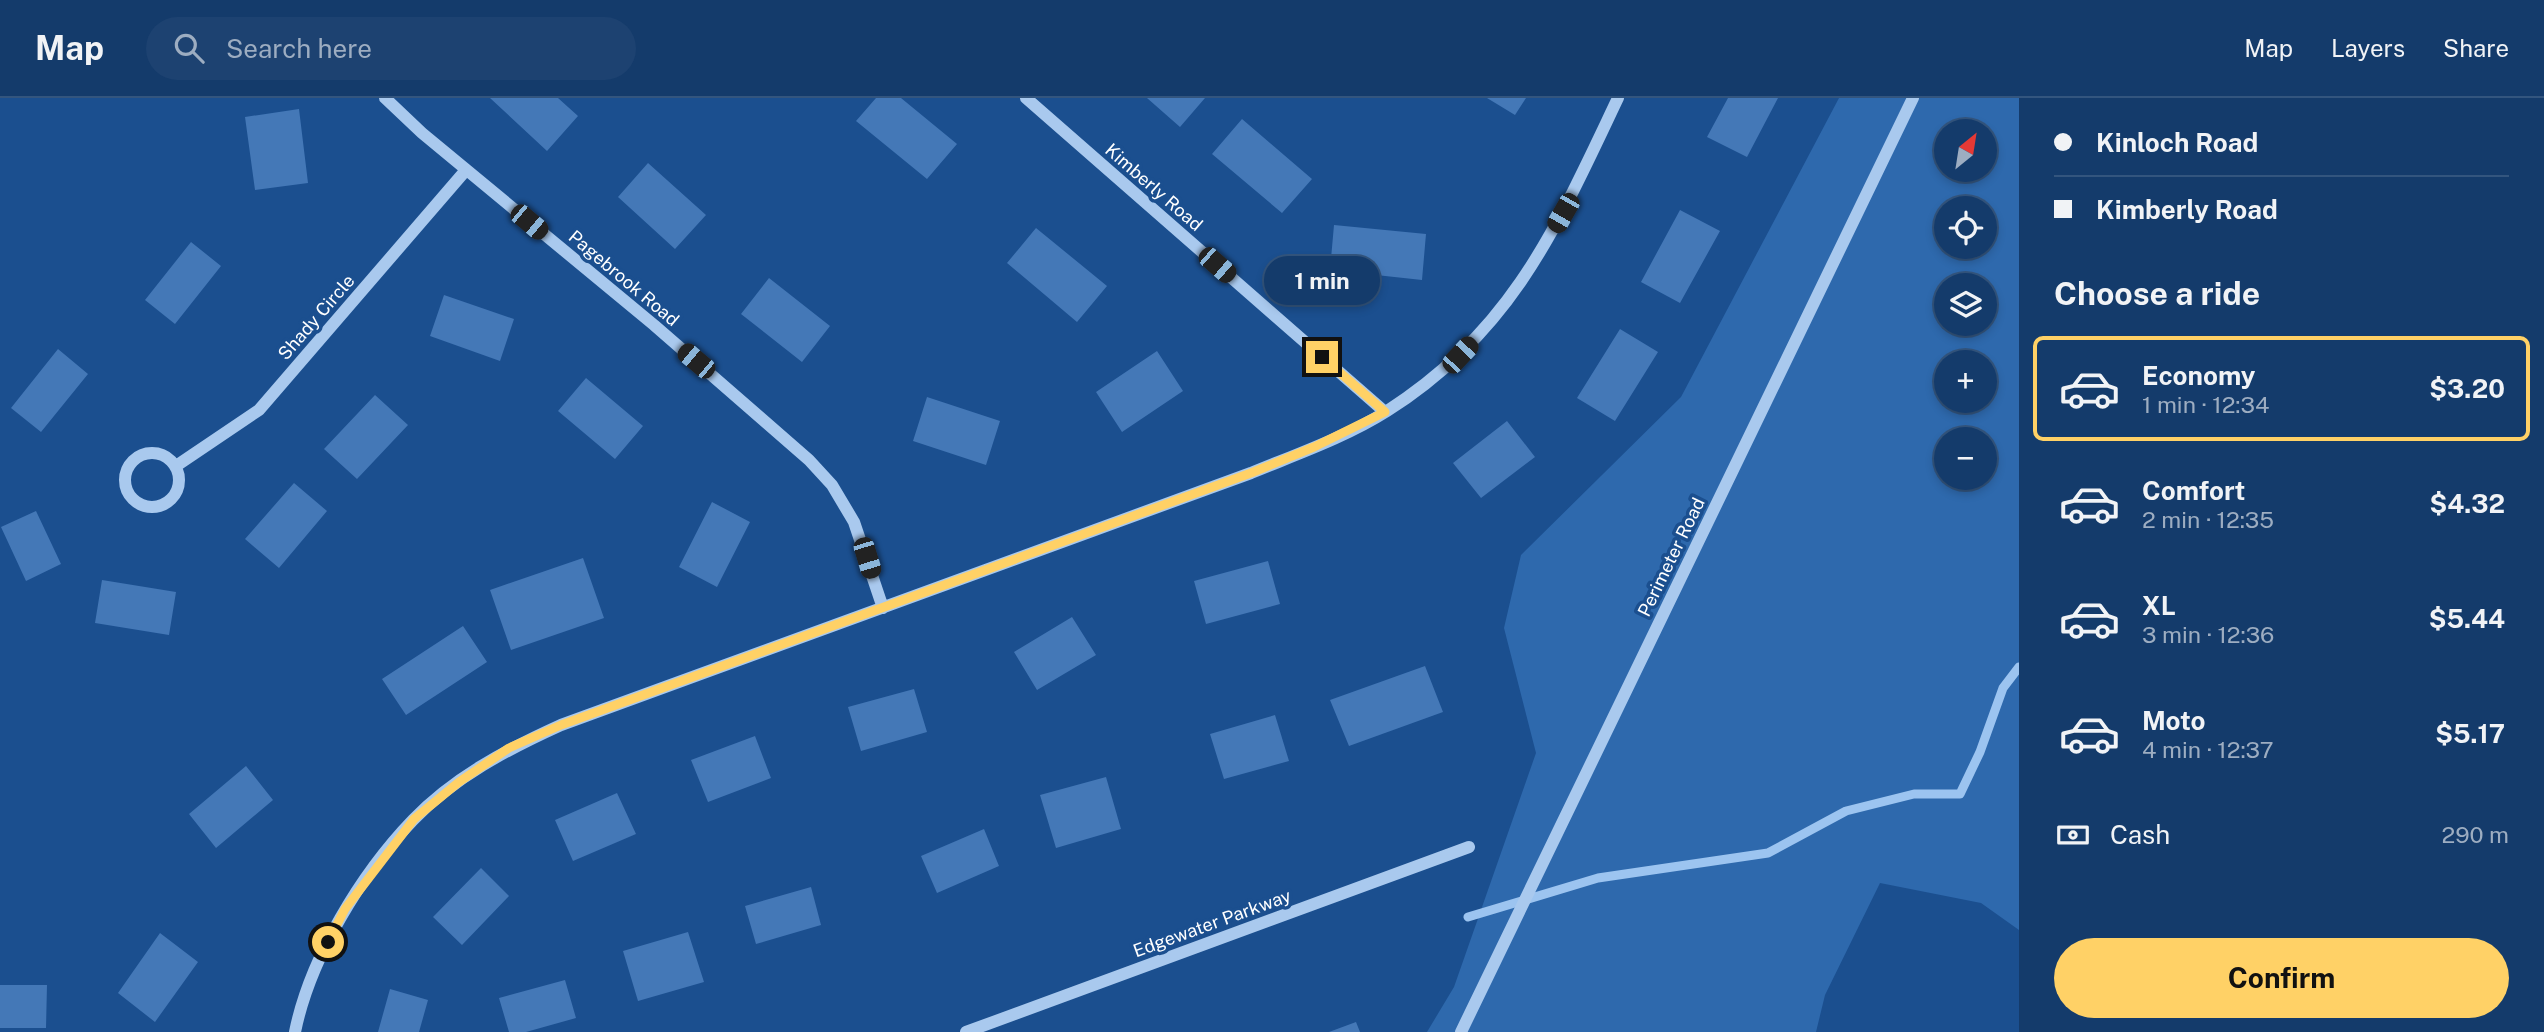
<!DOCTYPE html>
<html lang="en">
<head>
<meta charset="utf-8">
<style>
  body { margin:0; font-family:"Public Sans",sans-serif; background:#1d4271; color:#f1f3f6; height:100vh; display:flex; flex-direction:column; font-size:26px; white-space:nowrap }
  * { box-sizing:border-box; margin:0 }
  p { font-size:23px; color:#9dadc1 }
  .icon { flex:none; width:38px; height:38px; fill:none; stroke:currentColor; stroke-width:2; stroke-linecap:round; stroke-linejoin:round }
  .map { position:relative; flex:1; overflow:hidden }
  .side { display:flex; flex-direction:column; background:#143b6b; width:525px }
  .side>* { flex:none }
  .banner { display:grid; align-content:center; height:154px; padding:0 35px; background:#143b6b }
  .needle { width:46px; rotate:30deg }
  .controls { position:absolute; left:1934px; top:21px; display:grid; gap:14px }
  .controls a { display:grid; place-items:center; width:63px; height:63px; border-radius:50%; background:#143b6b; box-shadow:0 4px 10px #0003,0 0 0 2px #33557e; font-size:35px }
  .end { position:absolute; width:32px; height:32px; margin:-16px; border:9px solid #ffd166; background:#111; box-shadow:0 0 0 4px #111 }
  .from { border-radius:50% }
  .bubble { position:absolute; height:49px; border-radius:24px; background:#143b6b; box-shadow:0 4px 10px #0003,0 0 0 2px #33557e; font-size:23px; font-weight:700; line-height:49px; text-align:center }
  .car { position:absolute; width:21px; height:42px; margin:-21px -10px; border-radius:9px; box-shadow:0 0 5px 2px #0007; background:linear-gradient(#222 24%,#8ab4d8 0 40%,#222 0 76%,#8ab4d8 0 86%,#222 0) }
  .banner b { display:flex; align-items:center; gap:24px; height:66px; font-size:26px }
  .banner b+b { border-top:2px solid #33557e }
  .banner i { width:18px; height:18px; background:#f1f3f6 }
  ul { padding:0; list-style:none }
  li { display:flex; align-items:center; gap:21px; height:105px; margin:0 14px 10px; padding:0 21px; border:4px solid transparent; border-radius:10px }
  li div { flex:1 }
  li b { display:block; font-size:26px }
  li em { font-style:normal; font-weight:700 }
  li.on { border-color:#ffd166 }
  li>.icon { width:63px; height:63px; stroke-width:1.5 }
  h2 { padding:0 35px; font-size:32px; line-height:84px }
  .pay { display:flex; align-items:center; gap:18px; height:77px; padding:0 35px; font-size:26px }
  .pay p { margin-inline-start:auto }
  .cta { display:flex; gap:14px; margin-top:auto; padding:14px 35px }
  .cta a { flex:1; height:80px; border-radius:42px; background:#ffd166; color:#111; font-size:28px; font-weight:700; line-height:80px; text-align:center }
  header { display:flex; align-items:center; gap:42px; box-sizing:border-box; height:98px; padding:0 35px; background:#143b6b; border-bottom:2px solid #33557e }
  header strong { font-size:33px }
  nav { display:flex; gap:38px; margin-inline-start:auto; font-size:24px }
  .search { width:490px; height:63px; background:#1d4271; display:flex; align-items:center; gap:18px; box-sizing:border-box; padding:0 24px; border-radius:38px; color:#9dadc1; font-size:26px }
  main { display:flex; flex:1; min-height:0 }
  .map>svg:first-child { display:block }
</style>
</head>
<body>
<header>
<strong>Map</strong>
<div class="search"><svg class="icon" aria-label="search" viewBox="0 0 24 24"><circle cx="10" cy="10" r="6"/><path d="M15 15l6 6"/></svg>Search here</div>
<nav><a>Map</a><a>Layers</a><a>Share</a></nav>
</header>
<main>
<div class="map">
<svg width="2019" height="934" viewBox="0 0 2019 934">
  <rect width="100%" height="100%" fill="#1b4f8f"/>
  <!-- green -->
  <path fill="#2e69ad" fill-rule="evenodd" d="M1839,0H2019V832L1981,805L1880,785L1825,897L1816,934H1427L1454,889L1536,655L1504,530L1521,457L1681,299ZM1946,33H1984V72H1946ZM1946,110H1984V149H1946ZM1946,187H1984V226H1946ZM1946,264H1984V303H1946ZM1946,341H1984V380H1946Z"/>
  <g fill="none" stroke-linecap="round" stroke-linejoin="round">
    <!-- stream -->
    <path stroke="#9cc4f0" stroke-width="9" d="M1468,819L1598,780L1768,755L1846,713L1914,696H1960L1980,654L2003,590L2019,569"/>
  </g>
  <!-- building -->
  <path fill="#4478b7" d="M490,0H558L578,18L547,53Z
    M876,0H901L957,46L927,81L856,23Z
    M1147,0H1205L1180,29Z
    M1487,0H1526L1515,17Z
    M1728,0H1778L1747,59L1707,39Z
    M299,11L308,85L255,92L245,19Z
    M1242,21L1312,81L1282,115L1212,56Z
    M648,65L706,117L675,151L618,99Z
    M1680,112L1720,133L1680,205L1641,184Z
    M1334,127L1426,136L1422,182L1330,172Z
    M1036,130L1107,188L1077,224L1007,165Z
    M191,144L221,168L175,226L145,202Z
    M769,180L830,228L802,264L741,216Z
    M444,197L514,221L500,263L430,238Z
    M1620,231L1658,254L1615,323L1577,300Z
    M58,251L88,276L41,334L11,310Z
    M1157,253L1183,293L1122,334L1096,294Z
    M586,280L643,328L615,361L558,313Z
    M375,297L408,327L357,381L324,351Z
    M927,299L1000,323L986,367L913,343Z
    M1507,323L1535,359L1481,400L1453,365Z
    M294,385L327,413L279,470L245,441Z
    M712,404L750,424L717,489L679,469Z
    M36,413L61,466L26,483L1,429Z
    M583,460L604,520L511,552L490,492Z
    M1268,463L1280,506L1206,526L1194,483Z
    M102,482L176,494L169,537L95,525Z
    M1072,519L1096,557L1037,592L1014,554Z
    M463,528L487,564L406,617L382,581Z
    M1425,568L1443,614L1349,648L1330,602Z
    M914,591L927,634L861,653L848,609Z
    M1275,617L1289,663L1224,681L1210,636Z
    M755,638L771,680L708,704L691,662Z
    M246,668L273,702L216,750L189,716Z
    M1106,679L1121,731L1056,750L1040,697Z
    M617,695L636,736L573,763L555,722Z
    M984,731L999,768L937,795L921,758Z
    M481,770L509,798L462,847L433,819Z
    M811,789L821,827L756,846L745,808Z
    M688,834L704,884L638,903L623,853Z
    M160,835L198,864L155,924L118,895Z
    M565,882L576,920L526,934H509L499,900Z
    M0,887H47L46,930H0Z
    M390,891L428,902L419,934H378Z
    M1356,924L1360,934H1329Z"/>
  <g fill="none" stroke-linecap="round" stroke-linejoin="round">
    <!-- minor -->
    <path stroke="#a9c9ee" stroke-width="12" d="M385,0L422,35L654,227L809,362L832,387L854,424L883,510
      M1026,0L1385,314
      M125 382a27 27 0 1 1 54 0a27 27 0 1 1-54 0Z
      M176,368L259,312L466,72
      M295,934C310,860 361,776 413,722C454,679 508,651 561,627L1251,375C1297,356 1346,339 1387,313C1513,233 1557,128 1618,0
      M966,934L1469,749
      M1461,934L1913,0"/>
  </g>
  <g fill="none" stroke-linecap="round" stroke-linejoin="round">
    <!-- route -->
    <path stroke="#ffd166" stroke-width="9" d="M328,844L345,811L414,721L459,684L509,650L561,627L1251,375L1314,349L1385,314L1322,259"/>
  </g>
  <g text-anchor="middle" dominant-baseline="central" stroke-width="7" stroke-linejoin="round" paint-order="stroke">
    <!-- street labels -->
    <g font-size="18" fill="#fff" stroke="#1b4f8f">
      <text transform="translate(1154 89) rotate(41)">Kimberly Road</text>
      <text transform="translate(624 180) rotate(40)">Pagebrook Road</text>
      <text transform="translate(316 219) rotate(-49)">Shady Circle</text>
      <text transform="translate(1671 459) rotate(-64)">Perimeter Road</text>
      <text transform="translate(1212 825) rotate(-20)">Edgewater Parkway</text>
    </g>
  </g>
</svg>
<div class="controls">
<a><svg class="needle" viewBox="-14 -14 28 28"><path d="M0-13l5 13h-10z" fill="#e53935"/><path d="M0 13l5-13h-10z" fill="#9dadc1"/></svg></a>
<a><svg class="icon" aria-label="locate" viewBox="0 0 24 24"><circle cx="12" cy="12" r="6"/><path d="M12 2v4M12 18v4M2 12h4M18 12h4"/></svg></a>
<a><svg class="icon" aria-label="layers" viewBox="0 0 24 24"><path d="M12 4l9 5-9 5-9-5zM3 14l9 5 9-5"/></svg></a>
<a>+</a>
<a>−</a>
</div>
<i class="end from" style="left:328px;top:844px"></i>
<i class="end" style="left:1322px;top:259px"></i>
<div class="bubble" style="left:1264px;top:158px;width:116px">1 min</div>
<i class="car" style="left:1563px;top:115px;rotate:210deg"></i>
<i class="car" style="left:529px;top:124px;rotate:130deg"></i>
<i class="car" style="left:1217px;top:167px;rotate:131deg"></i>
<i class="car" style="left:1460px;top:257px;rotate:43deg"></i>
<i class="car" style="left:696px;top:263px;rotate:310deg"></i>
<i class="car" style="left:867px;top:460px;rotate:163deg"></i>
</div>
<section class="side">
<div class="banner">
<b><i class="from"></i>Kinloch Road</b>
<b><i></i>Kimberly Road</b>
</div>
<h2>Choose a ride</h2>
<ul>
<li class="on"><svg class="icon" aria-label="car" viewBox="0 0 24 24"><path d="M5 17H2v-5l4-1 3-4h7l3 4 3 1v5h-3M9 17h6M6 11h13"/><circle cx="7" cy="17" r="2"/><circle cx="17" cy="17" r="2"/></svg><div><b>Economy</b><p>1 min · 12:34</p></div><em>$3.20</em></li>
<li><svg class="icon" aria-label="car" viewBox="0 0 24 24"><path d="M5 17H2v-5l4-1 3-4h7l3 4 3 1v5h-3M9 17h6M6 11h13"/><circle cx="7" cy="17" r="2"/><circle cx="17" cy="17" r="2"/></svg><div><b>Comfort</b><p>2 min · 12:35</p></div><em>$4.32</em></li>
<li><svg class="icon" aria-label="car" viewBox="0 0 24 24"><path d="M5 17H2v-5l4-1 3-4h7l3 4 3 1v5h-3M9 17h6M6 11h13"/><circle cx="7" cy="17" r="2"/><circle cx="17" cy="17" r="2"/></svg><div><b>XL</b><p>3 min · 12:36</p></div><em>$5.44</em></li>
<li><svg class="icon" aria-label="car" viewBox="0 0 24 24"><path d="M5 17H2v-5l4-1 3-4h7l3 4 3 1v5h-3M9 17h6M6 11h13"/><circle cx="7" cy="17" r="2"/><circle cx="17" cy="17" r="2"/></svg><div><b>Moto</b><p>4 min · 12:37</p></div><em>$5.17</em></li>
</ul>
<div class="pay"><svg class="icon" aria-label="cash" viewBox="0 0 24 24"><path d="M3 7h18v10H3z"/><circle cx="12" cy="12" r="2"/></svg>Cash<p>290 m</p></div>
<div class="cta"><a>Confirm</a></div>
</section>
</main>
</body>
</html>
